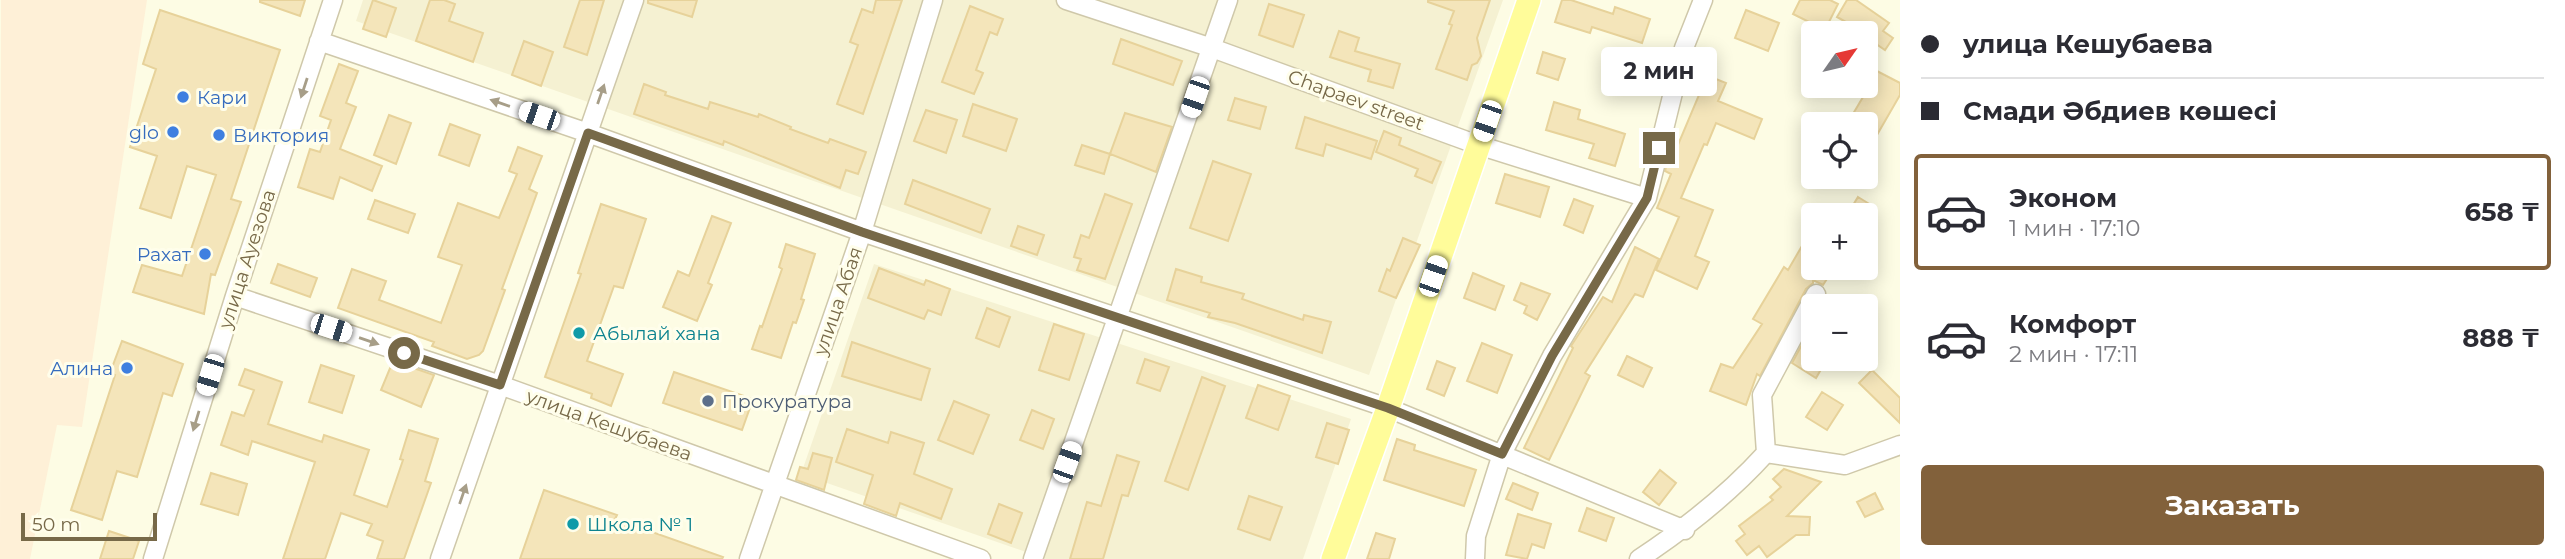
<!DOCTYPE html>
<html lang="ru">
<head>
<meta charset="utf-8">
<style>
  body { margin:0; font-family:Montserrat,sans-serif; background:#f7f7f7; color:#2b2b33; height:100vh; display:flex; flex-direction:column; font-size:26px; white-space:nowrap }
  * { box-sizing:border-box; margin:0 }
  p { font-size:23px; color:#7c7c81 }
  .icon { flex:none; width:38px; height:38px; fill:none; stroke:currentColor; stroke-width:2; stroke-linecap:round; stroke-linejoin:round }
  .map { position:relative; flex:1; overflow:hidden }
  .panel { display:flex; flex-direction:column; background:#fff; width:665px }
  .panel>* { flex:none }
  .top-card { display:grid; align-content:center; height:154px; padding:0 21px; background:#fff }
  .needle { width:46px; rotate:56deg }
  .controls { position:absolute; left:1801px; top:21px; display:grid; gap:14px }
  .controls a { display:grid; place-items:center; width:77px; height:77px; border-radius:7px; background:#fff; box-shadow:0 4px 18px #0003; font-size:35px }
  .scale { position:absolute; left:21px; bottom:18px; width:136px; box-sizing:border-box; padding-left:7px; border:4px solid #776948; border-top:0; font-size:19px; line-height:24px; white-space:nowrap; color:#776948; -webkit-text-stroke:5px #fffeeb; paint-order:stroke }
  .end { position:absolute; width:32px; height:32px; margin:-16px; border:9px solid #776948; background:#fff; box-shadow:0 0 0 4px #fff }
  .from { border-radius:50% }
  .bubble { position:absolute; height:49px; border-radius:7px; background:#fff; box-shadow:0 4px 18px #0003; font-size:23px; font-weight:700; line-height:49px; text-align:center }
  .car { position:absolute; width:21px; height:42px; margin:-21px -10px; border-radius:9px; box-shadow:0 0 5px 2px #0007; background:linear-gradient(#fff 24%,#345 0 40%,#fff 0 76%,#345 0 86%,#fff 0) }
  .top-card b { display:flex; align-items:center; gap:24px; height:66px; font-size:26px }
  .top-card b+b { border-top:2px solid #e1e1e2 }
  .top-card i { width:18px; height:18px; background:#2b2b33 }
  ul { padding:0; list-style:none }
  li { display:flex; align-items:center; gap:21px; height:116px; margin:0 14px 10px; padding:0 7px; border:4px solid transparent; border-radius:7px }
  li div { flex:1 }
  li b { display:block; font-size:26px }
  li em { font-style:normal; font-weight:700 }
  li.active { border-color:#82613b }
  li>.icon { width:63px; height:63px; stroke-width:1.5 }
  .action { display:flex; gap:14px; margin-top:auto; padding:14px 21px }
  .action a { flex:1; height:80px; border-radius:7px; background:#82613b; color:#fff; font-size:28px; font-weight:700; line-height:80px; text-align:center }
  main { display:flex; flex:1; min-height:0 }
  .map>svg:first-child { display:block }
</style>
</head>
<body>
<main>
<div class="map">
<svg width="1900" height="559" viewBox="0 0 1900 559">
  <rect width="100%" height="100%" fill="#fdfce4"/>
  <!-- residential -->
  <path fill="#f5f1d2" d="M363,0H1503L1369,375L356,21Z
    M874,264L1351,419L1303,559H1046L801,474Z"/>
  <!-- commercial -->
  <path fill="#fef0d7" d="M1,0H147L82,427L57,425L30,559H0Z"/>
  <!-- building -->
  <path fill="#f4e5ba" stroke="#e7d29a" stroke-width="2" d="M260,0H305L300,16L260,2Z
    M373,0L396,8L386,37L363,29Z
    M430,0H444L455,4L449,21L483,33L473,62L416,41Z
    M580,0H604L587,55L564,47Z
    M648,0H697L692,17L648,3Z
    M876,0H902L863,114L837,104L858,45L850,42L862,9L873,13Z
    M1428,0H1490L1477,38L1481,56L1477,63L1472,65L1467,80L1436,69L1452,25L1449,24L1454,11L1428,2Z
    M1562,0H1571L1613,14L1615,7L1650,19L1642,43L1592,27L1590,33L1555,22Z
    M1800,0H1830L1838,4L1825,30L1793,14Z
    M1847,0H1856L1889,23L1883,31L1893,38L1885,50L1866,37V33L1837,17Z
    M1269,4L1304,15L1293,47L1259,35Z
    M970,6L1003,19L997,35L990,32L976,70L983,73L974,94L942,82Z
    M160,10L280,50L231,199L241,202L215,275L211,274L204,314L133,292L142,265L182,276L216,175L187,166L171,218L140,208L157,156L130,147L156,69L143,64Z
    M1746,10L1779,23L1768,51L1735,38Z
    M1339,31L1359,38L1355,51L1400,64L1393,88L1368,81L1371,70L1330,57Z
    M1121,39L1182,61L1173,85L1113,64Z
    M524,41L553,52L541,86L512,75Z
    M1543,52L1565,59L1558,80L1537,73Z
    M339,64L358,71L346,103L356,107L340,149L382,166L372,191L340,177L333,199L298,187L310,149L320,152L331,120L320,116Z
    M1873,69L1900,83V95L1866,154V124H1847L1863,97L1860,96Z
    M1701,73L1726,83L1718,101L1762,119L1754,139L1716,123L1707,145L1704,144L1681,198L1713,210L1695,256L1709,262L1697,289L1656,270L1679,217L1657,208L1671,174L1665,171L1668,160L1672,151L1675,152L1699,95L1693,92Z
    M644,84L666,92L665,95L708,109L710,102L758,117L759,114L791,127L790,129L828,143L830,139L866,152L858,174L846,170L840,188L724,141L723,145L634,114Z
    M1235,98L1266,107L1260,129L1228,120Z
    M1554,102L1580,110L1578,119L1625,134L1615,166L1589,158L1594,144L1546,130Z
    M973,104L1017,119L1006,151L963,136Z
    M926,110L957,120L946,153L914,141Z
    M1125,113L1172,127L1156,172L1110,154Z
    M389,115L411,123L396,164L374,155Z
    M1305,117L1377,141L1371,159L1326,144L1323,156L1296,148Z
    M450,124L480,135L469,166L439,155Z
    M1384,131L1401,138L1399,145L1441,162L1432,183L1415,176L1418,169L1376,152Z
    M1082,145L1110,154L1104,174L1075,165Z
    M518,147L542,156L529,189L537,193L502,289L505,290L483,351L479,355L467,359L432,346L434,342L338,308L352,269L386,281L379,300L441,323L462,265L438,257L458,203L499,218L517,174L509,171Z
    M1213,161L1251,174L1228,241L1190,228Z
    M1505,174L1549,187L1540,217L1496,203Z
    M913,180L990,209L981,233L905,204Z
    M1105,194L1132,204L1105,279L1077,270L1081,259L1074,257L1081,235L1089,238Z
    M1858,197L1871,205L1865,215H1847Z
    M1574,199L1593,206L1583,233L1564,225Z
    M375,200L415,214L408,233L368,219Z
    M601,204L646,219L623,288L614,286L587,361L623,374L611,406L591,398L592,394L545,377L581,274L578,273Z
    M712,216L731,223L708,283L712,285L697,321L663,307L678,271L689,276Z
    M1018,226L1044,235L1037,255L1011,246Z
    M1813,227V273L1816,268H1834L1823,285L1813,280V283L1806,289L1760,376L1757,374L1746,405L1710,391L1721,364L1733,368L1762,324L1753,319L1784,267L1788,270Z
    M1403,238L1420,245L1396,298L1379,291L1387,269L1390,271Z
    M786,244L815,254L801,299L804,300L796,323L793,322L781,358L752,349L760,326L762,327L782,269L779,267Z
    M1635,247L1659,259L1643,297L1635,294L1585,373L1590,376L1549,460L1524,448L1573,348L1571,346L1603,297L1612,302Z
    M278,264L317,278L310,297L271,283Z
    M879,268L924,285L926,280L950,289L941,315L928,310L924,319L868,298Z
    M1176,269L1202,277L1201,282L1244,294L1242,299L1303,320L1304,315L1331,322L1322,353L1235,323L1208,317L1210,313L1167,300Z
    M1473,273L1504,286L1495,310L1464,298Z
    M1521,283L1550,294L1537,320L1524,313L1527,306L1514,300Z
    M987,308L1010,317L999,347L976,338Z
    M1054,324L1084,334L1069,380L1039,370Z
    M1813,324V359H1827L1816,378L1792,363Z
    M122,341L183,364L172,396L163,393L137,477L117,471L102,520L71,510L115,375L110,373Z
    M852,342L930,369L921,400L842,376Z
    M1482,343L1512,355L1497,393L1467,381Z
    M1627,356L1652,368L1643,387L1618,375Z
    M1145,359L1169,367L1160,391L1137,383Z
    M393,361L434,375L421,407L381,390Z
    M1437,361L1455,368L1444,396L1427,389Z
    M321,365L354,376L342,413L309,402Z
    M245,369L282,382L268,424L322,442L324,435L369,450L354,495L387,507L403,460L400,459L409,430L438,439L425,481L431,483L404,559H377L383,541L367,535L372,524L341,513L325,559H283L315,462L252,441L248,455L221,445L232,412L244,416L254,390L239,385Z
    M1872,370L1900,398V423L1859,383Z
    M674,372L753,399L742,430L663,403Z
    M1202,377L1225,386L1188,490L1165,481Z
    M1258,385L1290,396L1278,430L1246,418Z
    M1822,392L1843,405L1827,430L1806,417Z
    M954,401L989,415L973,454L938,440Z
    M1032,410L1054,419L1043,449L1020,440Z
    M1327,423L1349,430L1338,464L1316,457Z
    M847,429L888,443L891,432L924,443L914,474L952,489L941,519L900,503L896,516L864,504L873,475L836,462Z
    M1397,439L1415,445L1414,450L1476,470L1464,506L1384,480Z
    M813,453L832,458L824,490L796,480L800,467L808,469Z
    M1117,455L1139,462L1128,496L1122,495L1103,559H1070L1087,502L1101,506Z
    M1784,469L1821,482L1787,516L1810,517L1809,535H1796L1767,557L1759,546L1747,555L1736,541L1745,534L1739,526L1773,500L1770,497L1781,487L1773,479Z
    M1660,470L1676,483L1659,505L1643,492Z
    M211,473L247,484L238,515L201,504Z
    M1513,483L1538,493L1532,510L1506,499Z
    M544,490L617,515L615,519L723,557L722,559H520Z
    M1875,493L1883,509L1865,517L1857,502Z
    M1249,496L1282,507L1270,540L1238,529Z
    M999,504L1022,513L1011,543L988,534Z
    M1587,508L1614,518L1606,541L1579,531Z
    M1518,514L1551,524L1544,548L1532,544L1527,559L1506,555Z
    M109,531L139,541L133,559H100Z
    M1376,533L1395,539L1389,559H1367Z"/>
  <g fill="none" stroke-linecap="round" stroke-linejoin="round">
    <!-- minor casing -->
    <g stroke="#cfc8aa" stroke-width="21">
      <path id="minor" d="M1066,0L1212,48L1478,145L1647,198
        M319,41L588,133L862,232L1388,408L1685,530
        M235,296L500,385L981,559
        M1766,453L1845,465L1900,445
        M153,559L235,296L333,0
        M440,559L634,0
        M749,559L862,232L933,0
        M1033,559L1228,0
        M1475,559L1476,536L1502,454L1552,356L1647,198L1684,48L1703,0
        M1639,559C1686,528 1728,495 1766,453L1762,395L1816,294"/>
    </g>
    <!-- major casing -->
    <g stroke="#fff" stroke-width="26">
      <path id="major" d="M1333,559L1388,408L1529,0"/>
    </g>
    <!-- minor -->
    <use href="#minor" stroke="#fff" stroke-width="18"/>
    <!-- major -->
    <use href="#major" stroke="#fffc9a" stroke-width="23"/>
  </g>
  <!-- one-way arrows -->
  <defs><path id="oneway-solid" d="M-6-.8H1V-3.2L6.5 0L1 3.2V.8H-6Z" transform="scale(1.75)"/></defs>
  <g fill="#a79e88">
    <use href="#oneway-solid" transform="translate(304 88) rotate(108)"/>
    <use href="#oneway-solid" transform="translate(601 94) rotate(-71)"/>
    <use href="#oneway-solid" transform="translate(500 103) rotate(-161)"/>
    <use href="#oneway-solid" transform="translate(369 341) rotate(19)"/>
    <use href="#oneway-solid" transform="translate(196 421) rotate(107)"/>
    <use href="#oneway-solid" transform="translate(463 494) rotate(-71)"/>
  </g>
  <g fill="none" stroke-linecap="round" stroke-linejoin="round">
    <!-- route -->
    <path stroke="#776948" stroke-width="9" d="M404,353L500,385L588,133L862,232L1388,408L1502,454L1552,356L1647,198L1659,148"/>
  </g>
  <!-- markers -->
  <g fill="#3f7fe0" stroke="#fffeeb" stroke-width="2.5">
    <circle cx="183" cy="97" r="7"/>
    <circle cx="173" cy="132" r="7"/>
    <circle cx="219" cy="135" r="7"/>
    <circle cx="205" cy="254" r="7"/>
    <circle cx="127" cy="368" r="7"/>
  </g>
  <g fill="#0f9aa8" stroke="#fffeeb" stroke-width="2.5">
    <circle cx="579" cy="333" r="7"/>
    <circle cx="573" cy="524" r="7"/>
  </g>
  <circle fill="#5c6f8a" stroke="#fffeeb" stroke-width="2.5" cx="708" cy="401" r="7"/>
  <g text-anchor="middle" dominant-baseline="central" stroke-width="6" stroke-linejoin="round" paint-order="stroke">
    <!-- shop labels -->
    <g font-size="19" fill="#366cbe" stroke="#fffeeb" text-anchor="end">
      <text x="197" y="97" text-anchor="start">Кари</text>
      <text x="159" y="132">glo</text>
      <text x="233" y="135" text-anchor="start">Виктория</text>
      <text x="191" y="254">Рахат</text>
      <text x="113" y="368">Алина</text>
    </g>
    <!-- street labels -->
    <g font-size="19" fill="#776948" stroke="#fffeeb">
      <text transform="translate(1356 100) rotate(20)">Chapaev street</text>
      <text transform="translate(247 259) rotate(-72)">улица Ауезова</text>
      <text transform="translate(838 301) rotate(-71)">улица Абая</text>
      <text transform="translate(609 425) rotate(20)">улица Кешубаева</text>
    </g>
    <!-- culture labels -->
    <g font-size="19" fill="#0d838f" stroke="#fffeeb" text-anchor="start">
      <text x="593" y="333">Абылай хана</text>
      <text x="587" y="524">Школа № 1</text>
    </g>
    <!-- service labels -->
    <g font-size="19" fill="#4e5e75" stroke="#fffeeb" text-anchor="start">
      <text x="722" y="401">Прокуратура</text>
    </g>
  </g>
</svg>
<div class="controls">
<a><svg class="needle" viewBox="-14 -14 28 28"><path d="M0-13l5 13h-10z" fill="#e53935"/><path d="M0 13l5-13h-10z" fill="#7c7c81"/></svg></a>
<a><svg class="icon" aria-label="locate" viewBox="0 0 24 24"><circle cx="12" cy="12" r="6"/><path d="M12 2v4M12 18v4M2 12h4M18 12h4"/></svg></a>
<a>+</a>
<a>−</a>
</div>
<div class="scale">50 m</div>
<i class="end from" style="left:404px;top:353px"></i>
<i class="end" style="left:1659px;top:148px"></i>
<div class="bubble" style="left:1601px;top:47px;width:116px">2 мин</div>
<i class="car" style="left:1195px;top:97px;rotate:199deg"></i>
<i class="car" style="left:539px;top:116px;rotate:289deg"></i>
<i class="car" style="left:1487px;top:121px;rotate:199deg"></i>
<i class="car" style="left:1433px;top:276px;rotate:19deg"></i>
<i class="car" style="left:331px;top:328px;rotate:108deg"></i>
<i class="car" style="left:210px;top:375px;rotate:197deg"></i>
<i class="car" style="left:1067px;top:462px;rotate:20deg"></i>
</div>
<section class="panel">
<div class="top-card">
<b><i class="from"></i>улица Кешубаева</b>
<b><i></i>Смади Әбдиев көшесі</b>
</div>
<ul>
<li class="active"><svg class="icon" aria-label="car" viewBox="0 0 24 24"><path d="M5 17H2v-5l4-1 3-4h7l3 4 3 1v5h-3M9 17h6M6 11h13"/><circle cx="7" cy="17" r="2"/><circle cx="17" cy="17" r="2"/></svg><div><b>Эконом</b><p>1 мин · 17:10</p></div><em>658 ₸</em></li>
<li><svg class="icon" aria-label="car" viewBox="0 0 24 24"><path d="M5 17H2v-5l4-1 3-4h7l3 4 3 1v5h-3M9 17h6M6 11h13"/><circle cx="7" cy="17" r="2"/><circle cx="17" cy="17" r="2"/></svg><div><b>Комфорт</b><p>2 мин · 17:11</p></div><em>888 ₸</em></li>
</ul>
<div class="action"><a>Заказать</a></div>
</section>
</main>
</body>
</html>
